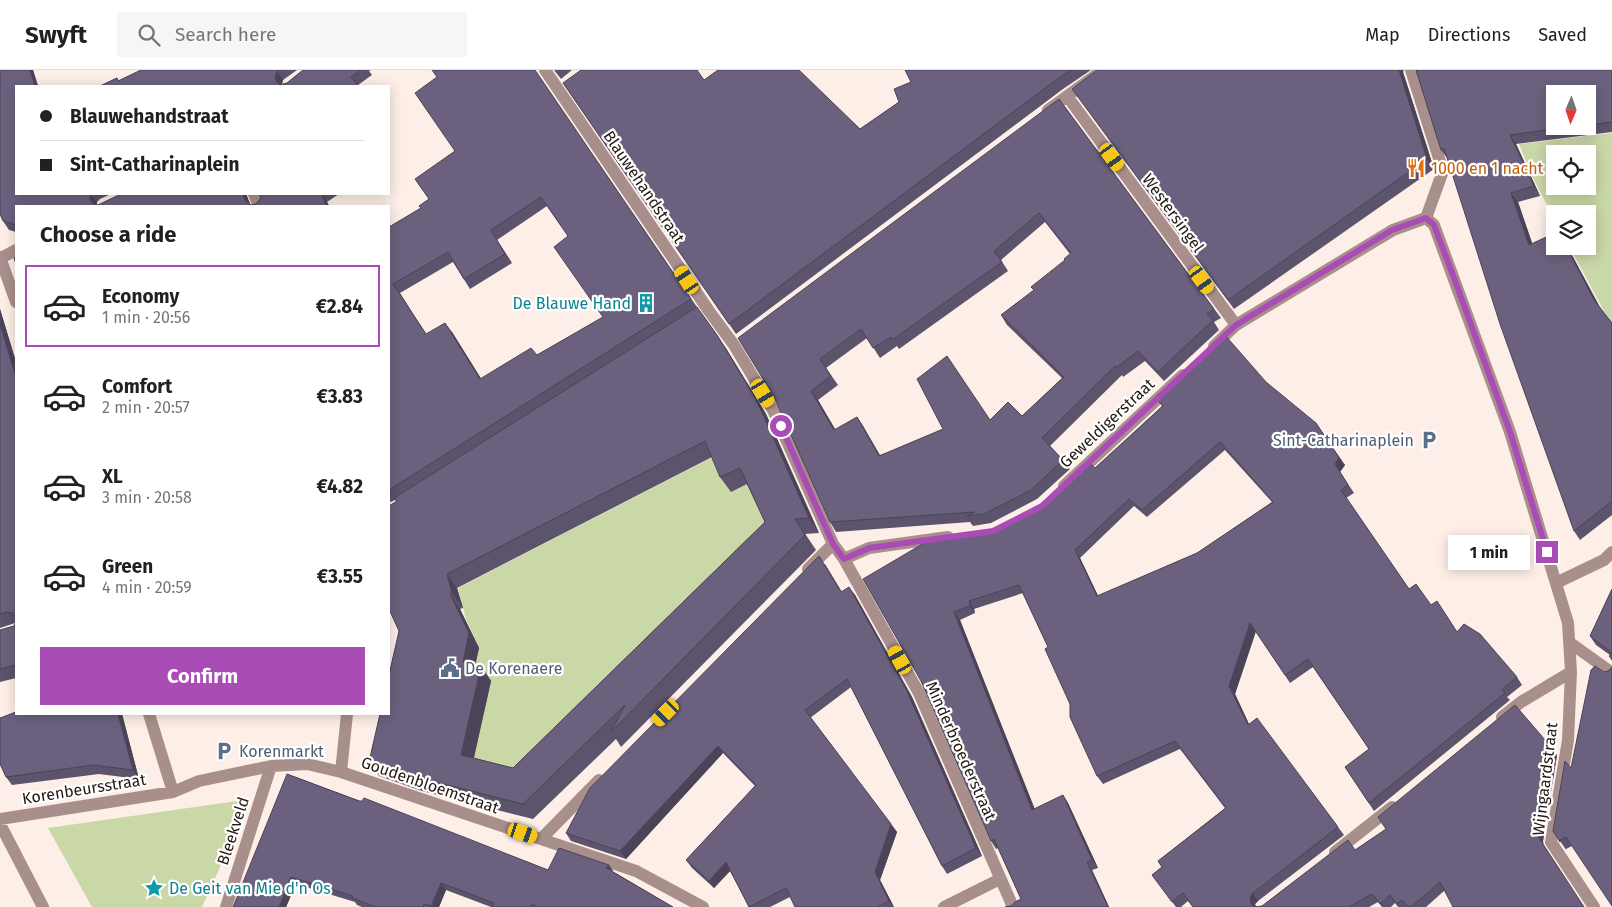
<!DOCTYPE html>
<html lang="en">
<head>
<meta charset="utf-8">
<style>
  body { margin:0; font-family:"Fira Sans",sans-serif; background:#f6f6f6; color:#202124; height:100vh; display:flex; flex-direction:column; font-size:19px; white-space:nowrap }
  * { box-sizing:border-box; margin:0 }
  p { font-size:16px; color:#757577 }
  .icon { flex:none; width:28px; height:28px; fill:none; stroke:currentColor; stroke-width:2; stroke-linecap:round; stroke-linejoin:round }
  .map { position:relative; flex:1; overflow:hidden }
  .drawer { position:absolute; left:15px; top:135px; width:375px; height:510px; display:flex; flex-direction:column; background:#fff; border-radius:0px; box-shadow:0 2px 12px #0003 }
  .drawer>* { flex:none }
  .hud { position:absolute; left:15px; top:15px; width:375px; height:110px; border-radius:0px; box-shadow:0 2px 12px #0003; display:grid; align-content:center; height:110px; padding:0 25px; background:#fff }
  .needle { width:32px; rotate:182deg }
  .controls { position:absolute; left:1546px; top:15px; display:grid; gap:10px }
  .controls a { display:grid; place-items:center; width:50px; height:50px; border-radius:0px; background:#fff; box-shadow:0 2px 12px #0003; font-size:25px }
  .end { position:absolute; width:22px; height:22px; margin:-11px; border:6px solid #aa4cb5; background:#fff; box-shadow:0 0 0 2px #fff }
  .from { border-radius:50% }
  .bubble { position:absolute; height:35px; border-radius:0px; background:#fff; box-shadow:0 2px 12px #0003; font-size:16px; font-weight:700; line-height:35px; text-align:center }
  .car { position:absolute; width:15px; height:30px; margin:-15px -8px; border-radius:6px; box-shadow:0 0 4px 1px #0007; background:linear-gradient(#f5c518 24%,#345 0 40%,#f5c518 0 76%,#345 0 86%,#f5c518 0) }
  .hud b { display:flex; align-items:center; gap:18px; height:48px; font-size:19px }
  .hud b+b { border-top:1px solid #e0e0e0 }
  .hud i { width:12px; height:12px; background:#202124 }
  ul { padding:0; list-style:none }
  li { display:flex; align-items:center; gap:15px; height:82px; margin:0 10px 8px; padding:0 15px; border:2px solid transparent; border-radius:0px }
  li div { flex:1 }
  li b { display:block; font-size:19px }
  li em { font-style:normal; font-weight:700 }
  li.selected { border-color:#aa4cb5 }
  li>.icon { width:45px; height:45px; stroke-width:1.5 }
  h2 { padding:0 25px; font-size:22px; line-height:60px }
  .button { display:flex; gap:10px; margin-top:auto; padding:10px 25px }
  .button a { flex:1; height:58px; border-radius:0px; background:#aa4cb5; color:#fff; font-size:20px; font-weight:700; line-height:58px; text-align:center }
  header { display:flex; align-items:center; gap:30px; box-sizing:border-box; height:70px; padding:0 25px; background:#fff; border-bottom:1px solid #e0e0e0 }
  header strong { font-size:24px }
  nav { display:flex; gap:28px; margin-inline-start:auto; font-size:18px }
  .search { width:350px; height:45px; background:#f6f6f6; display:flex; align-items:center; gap:12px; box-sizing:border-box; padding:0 18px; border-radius:0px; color:#757577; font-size:19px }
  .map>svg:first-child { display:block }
</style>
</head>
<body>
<header>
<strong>Swyft</strong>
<div class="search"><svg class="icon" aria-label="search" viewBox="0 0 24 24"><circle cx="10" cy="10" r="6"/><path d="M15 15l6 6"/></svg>Search here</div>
<nav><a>Map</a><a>Directions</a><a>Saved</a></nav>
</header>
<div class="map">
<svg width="1612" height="837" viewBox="0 0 1612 837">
  <rect width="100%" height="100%" fill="#fdeee7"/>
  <!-- green -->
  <path fill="#cad7a7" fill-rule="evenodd" d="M1612,63V252L1604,241L1569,176H1588V144H1555V151L1530,102L1519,74ZM1555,84H1588V116H1555Z
    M715,386L750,413L775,466L523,712L465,698L473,606L479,578L466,549L458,518Z
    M251,729L202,837H92L48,758Z"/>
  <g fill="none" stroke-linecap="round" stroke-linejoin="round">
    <!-- minor -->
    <path stroke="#a98f8b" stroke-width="12" d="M545,0L709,241L734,275L773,340L833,474L844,489L919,623L1013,837
      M1411,0L1443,101L1426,148
      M1067,26L1236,255
      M1048,40L1103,0
      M254,124L259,136
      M1426,148L1434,155L1510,362L1568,553L1571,602L1568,670L1551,772L1594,837
      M0,187L16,232
      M1,188L16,180
      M1214,276L1236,255L1393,160L1426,148
      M1064,416L1183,305
      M844,489L869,478L948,467
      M808,499L833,474
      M1556,513L1604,490L1612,482
      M1569,572L1612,603
      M149,644L173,722
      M1502,647L1521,632L1571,602
      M341,702L636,801L703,837
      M0,749L173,722L199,711L271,696L307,694L341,702L347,644
      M0,754L43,837
      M541,769L599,710
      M1335,782L1392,737
      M226,837L271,696
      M944,837L1000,809"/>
  </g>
  <!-- wall -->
  <path fill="#5c536c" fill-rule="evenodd" d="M0,0H33L38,16H16V124H111L100,129L97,132V135H98L121,124H246L250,134L251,135L256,134L261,128L259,124H339L327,132L329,136H16V162L9,160L3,151L0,144Z
    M141,0H297L283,10L282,14L287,13L303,0H371L369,1L372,5L358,15L100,16L117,8L119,11Z
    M554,0H572L561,9Z
    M906,0H1091L1063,19L736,264L563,13L704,10L860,59L899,32L911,12Z
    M1416,0H1612V62L1516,74L1540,126L1518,132L1532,174L1555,176H1567L1599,236L1612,253V445L1580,470L1574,461L1447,88L1441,80ZM1588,24V56H1555Z
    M1403,2L1434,99L1234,239L1079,28Z
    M538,5L697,237L727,280L766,344L819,463L805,464L816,480L621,677L616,669L533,749L422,721L379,706L369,692L399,561L396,431L395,430L391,432L389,431V157L421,138L429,129L455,81ZM547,136L568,166L603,247L537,285L481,309L452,262L426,264L400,223L453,192L470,219L512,193L497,170ZM712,387L720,407L731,422L747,414L765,452L513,698L474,688L491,611L481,596L475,595L479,578L460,539L463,538L457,518Z
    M1059,29L1221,248L1214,252L1219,260L1164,311L1145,291L1123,307L1122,305L1050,376L1063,390L1070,399L1037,429L991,453L973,456L970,452L836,462L830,452L774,327ZM1045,152L1070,184L1065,190L1034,220L1001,245L1007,255L1062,308L1022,346L990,350L880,385L863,356L857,347L835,360L818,330L838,315L826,298L867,268L880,288L897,276L899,279L1008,201L1001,190Z
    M0,239L16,292V608L0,612V560L14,556L15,553L0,558Z
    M1266,312L1345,395L1340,402L1354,423L1346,428L1409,519L1431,535L1457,562L1517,607L1522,615L1507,627L1510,630L1374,741L1345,697L1369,679L1313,597L1290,613L1256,561L1235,624L1249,654L1338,757L1344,765L1258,831L1255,834L1256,837L1262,836L1355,780L1557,685L1543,771L1444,821L1426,837H1398L1395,833L1391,837H1382L1378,832L1369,837H1193L1188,831L1181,837H1176L1152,805L1162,797L1158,791L1225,738L1180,679L1103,714L1097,706L1048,577L1023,523L974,539L975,543L960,550L1034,739L1063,725L1068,733L1098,798L1092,800L1109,837H1005L1011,836L1021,829L998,778L996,779L991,771L921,611L991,461L1040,435L1077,405L1095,398L1162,336L1158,331L1172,318L1170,315ZM1225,380L1272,432L1197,483L1098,526L1080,488L1134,436L1147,447Z
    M825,494L842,522L855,525L912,627L982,786L947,804L942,796L851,617L810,648L897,762L880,810L894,837H795L790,827L770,837H749L730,801L714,818L692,798L686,790L755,716L723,683L626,789L571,771L566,763Z
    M1612,519V591L1609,586L1610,585L1596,575L1590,566Z
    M1608,601L1572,776L1566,779L1567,781L1553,761L1571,698L1604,602Z
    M16,644H122L139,709L99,704L12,715L6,707Z
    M287,704L548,800L614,802L673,837H491L446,820L439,837H362L357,835L355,832L296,814L286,837Z"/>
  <!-- shaded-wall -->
  <path fill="#4b4458" d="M30,0H33L38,16H35Z
    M1399,0H1404L1403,2L1434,99L1427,89Z
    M277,1L283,10L281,16L277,12L275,8Z
    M1510,65L1516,74L1540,126L1534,116Z
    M1511,123L1518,132L1536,184L1529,175Z
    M90,124L97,132V136H94L90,130Z
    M243,124H246L251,136L245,130Z
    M322,124L327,132L329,136H326Z
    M491,160L497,170L512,193L505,184Z
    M1566,176H1567L1601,239L1594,230Z
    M0,239L16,292V307L0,254Z
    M445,253L452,262L487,318L480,309Z
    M717,265L727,280L766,344L819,463L809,448Z
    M811,321L818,330L841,369L834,360Z
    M857,347L863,356L885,395L879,386Z
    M1316,353L1345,395L1340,402L1354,423L1335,394Z
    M795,449L805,464L816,480L805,465Z
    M1075,480L1080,488L1102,534L1097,526Z
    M447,504L457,518L463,538L452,523Z
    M849,517L855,525L912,627L982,786L976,778Z
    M450,524L460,539L479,578L473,606L463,592Z
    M969,531L974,539L975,543L970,536Z
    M954,542L960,550L1038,747L1032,740Z
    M1250,553L1256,561L1235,624L1253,663L1248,655L1229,616Z
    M481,596L491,611L471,699L461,685Z
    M118,644H122L139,709L133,700Z
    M718,676L723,683L626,789L620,781Z
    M1552,678L1557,685L1543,771L1544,776L1585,837L1539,768L1538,763Z
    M1063,725L1068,733L1098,798L1092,790Z
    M891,754L897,762L880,810L894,837L889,831L875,802Z
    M726,792L731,800L714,818L709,811Z
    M1087,792L1092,800L1109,837H1108Z
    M609,795L614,802L606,798Z
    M291,807L296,814L286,837H279Z
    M441,813L446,820L439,837H432Z
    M1253,823L1258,831L1255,834L1256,837L1251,834L1250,827Z"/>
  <!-- building -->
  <path fill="#6b617e" stroke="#4b4458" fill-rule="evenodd" d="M0,0H30L35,16H16V124H90V130L94,134L98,135L121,124H243L245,130L251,135L256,134L261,128L259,124H322L326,136H16V155L3,151L0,144Z
    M141,0H278L277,1L275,8L277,12L280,15L287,13L303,0H360L351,7L359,16H100L117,8L118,11Z
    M432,0H535L691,229L389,420V157L421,138L419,136L429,129L415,109L455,81L415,23L437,7ZM541,127L568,166L554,177L603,247L537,285L531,278L480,309L445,253L426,264L393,214L448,182L464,209L505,184L491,160Z
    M581,0H697L704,10L718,0H799L860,59L899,32L894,19L911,12L905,0H1071L1056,10L729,254L563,13Z
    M1097,0H1399L1427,89L1228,230L1072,19Z
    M1416,0H1612V52L1588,55V24H1555V56H1575L1510,65L1534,116L1511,123L1529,175L1555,163V176H1566L1594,230L1612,253V431L1574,461L1500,254L1444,78L1441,80Z
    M1059,29L1214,239L1207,244L1213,250L1158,302L1138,281L1117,297L1115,296L1042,368L1063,390L1031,420L984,444L967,446L975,442L830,452L774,327L738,268ZM1039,143L1071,183L1064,189L1065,190L1031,217L1034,220L1001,245L1064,307L1022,346L1008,332L990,350L947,286L917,309L943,359L879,386L857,347L834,360L811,321L831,306L820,289L861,259L873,278L891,267L892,270L1002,192L994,181Z
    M16,187V194L14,188Z
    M697,237L717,265L756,329L809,448L795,449L805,465L611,662L625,635L523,734L412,706L369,692L380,644H389V605L399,561L389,539V436L397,431L394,428ZM705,371L720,407L740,398L765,452L513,698L461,685L481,596L463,592L469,563L450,524L452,523L447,504Z
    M0,254L16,307V595L0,599V560L14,556L16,552V547L13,543L6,542L0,544Z
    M1224,264L1266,312L1316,353L1339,388L1335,394L1348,415L1341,420L1409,519L1416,514L1431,535L1437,531L1457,562L1464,554L1480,564L1517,607L1502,619L1505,623L1369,733L1345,697L1369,679L1308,589L1285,605L1250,553L1229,616L1248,655L1257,648L1338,757L1253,823L1250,827L1251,834L1255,837L1262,836L1348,770L1355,780L1386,759L1378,747L1515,635L1552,678L1538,763L1539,768L1584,837H1453L1440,812L1411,837H1408L1402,830L1397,834L1390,825L1380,834L1372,824L1349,837H1193L1183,823L1172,832L1152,805L1162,797L1158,791L1226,738L1175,671L1097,706L1070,647V634L1045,579L1048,577L1019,515L969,531L970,536L954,542L1032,740L1063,725L1092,790L1087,792L1108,837H1005L1011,836L1015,832L1021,829L994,769L991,771L921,611L863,509L931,469L991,461L1040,435L1075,403L1077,405L1090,393L1095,398L1163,336L1158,331L1173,317L1170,315ZM1220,372L1273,432L1197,483L1097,526L1075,480L1129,429L1142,440Z
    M819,486L841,522L849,517L906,619L976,778L942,796L847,609L805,640L891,754L875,802L889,831L879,836V837H795L786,818L749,837L726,792L709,811L686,790L756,715L718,676L620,781L566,763L590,718Z
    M1612,519V583L1590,566Z
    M1612,584V589L1609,586Z
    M1595,596L1604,602L1608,601L1612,597V836L1566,767L1560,770V772L1553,761L1565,691L1571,698L1591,600Z
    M16,642V644H118L133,700L93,695L6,707L0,694V648Z
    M287,704L359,731H362L364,728L548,800L559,778L609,795L606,798L673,837H538L532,834L531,837H492L494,833L441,813L431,836L424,834L423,837H376L352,828L353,826L291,807L279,837H233Z"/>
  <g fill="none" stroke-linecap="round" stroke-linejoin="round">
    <!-- route -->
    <path stroke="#aa4cb5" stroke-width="6" d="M781,356L833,474L844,489L869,478L993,461L1042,436L1236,255L1392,160L1426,148L1434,155L1457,216L1510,362L1547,482"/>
  </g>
  <!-- icons -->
  <defs>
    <g id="restaurant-bare" transform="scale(1.5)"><path d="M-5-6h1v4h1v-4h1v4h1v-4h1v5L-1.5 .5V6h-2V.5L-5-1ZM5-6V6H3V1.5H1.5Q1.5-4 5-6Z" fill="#e8710a" stroke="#fff" stroke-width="2.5" paint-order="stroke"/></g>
    <g id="building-bare" transform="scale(1.5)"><path d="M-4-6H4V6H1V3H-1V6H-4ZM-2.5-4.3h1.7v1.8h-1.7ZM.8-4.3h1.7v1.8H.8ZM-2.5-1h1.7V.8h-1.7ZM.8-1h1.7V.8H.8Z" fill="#0f9aa8" stroke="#fff" stroke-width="2.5" paint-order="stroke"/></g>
    <g id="parking-bare" transform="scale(1.5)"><path d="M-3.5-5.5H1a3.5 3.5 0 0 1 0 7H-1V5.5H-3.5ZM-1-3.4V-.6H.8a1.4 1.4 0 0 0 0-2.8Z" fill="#5c6f8a" stroke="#fff" stroke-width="2.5" paint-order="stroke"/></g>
    <g id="civic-bare" transform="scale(1.5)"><path d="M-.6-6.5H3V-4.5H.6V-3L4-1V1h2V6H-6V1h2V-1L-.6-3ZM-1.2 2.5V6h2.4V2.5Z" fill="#5c6f8a" stroke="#fff" stroke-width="2.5" paint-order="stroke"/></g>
    <g id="sight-bare" transform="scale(1.5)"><path d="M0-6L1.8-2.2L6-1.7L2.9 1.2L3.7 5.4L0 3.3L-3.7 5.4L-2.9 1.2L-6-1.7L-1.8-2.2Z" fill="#0f9aa8" stroke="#fff" stroke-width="2.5" paint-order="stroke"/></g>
  </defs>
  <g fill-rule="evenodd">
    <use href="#restaurant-bare" x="1416" y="98"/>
    <use href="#building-bare" x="646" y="233"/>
    <use href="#parking-bare" x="1429" y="370"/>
    <use href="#civic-bare" x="450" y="598"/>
    <use href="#parking-bare" x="224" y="681"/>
    <use href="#sight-bare" x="154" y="818"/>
  </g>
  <g text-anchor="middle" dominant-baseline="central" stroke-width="4.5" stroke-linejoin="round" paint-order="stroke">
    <!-- food labels -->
    <g font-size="16" fill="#c56008" stroke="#fff" text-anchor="start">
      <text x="1431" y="98">1000 en 1 nacht</text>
    </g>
    <!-- street labels -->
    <g font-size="16" fill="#241712" stroke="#fff">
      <text transform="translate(644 117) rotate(56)">Blauwehandstraat</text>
      <text transform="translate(1173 143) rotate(54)">Westersingel</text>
      <text transform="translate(1107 353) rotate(-43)">Geweldigerstraat</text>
      <text transform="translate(961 681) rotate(66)">Minderbroederstraat</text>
      <text transform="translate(1545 709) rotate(-83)">Wijngaardstraat</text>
      <text transform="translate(430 715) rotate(19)">Goudenbloemstraat</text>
      <text transform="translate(84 719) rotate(-9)">Korenbeursstraat</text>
      <text transform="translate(233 761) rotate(-72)">Bleekveld</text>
    </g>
    <!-- culture labels -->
    <g font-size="16" fill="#0d838f" stroke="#fff" text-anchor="end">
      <text x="631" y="233">De Blauwe Hand</text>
      <text x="169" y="818" text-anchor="start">De Geit van Mie d'n Os</text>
    </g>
    <!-- service labels -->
    <g font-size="16" fill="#4e5e75" stroke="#fff" text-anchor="start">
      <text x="1414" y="370" text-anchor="end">Sint-Catharinaplein</text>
      <text x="465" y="598">De Korenaere</text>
      <text x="239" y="681">Korenmarkt</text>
    </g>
  </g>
</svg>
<div class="controls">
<a><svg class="needle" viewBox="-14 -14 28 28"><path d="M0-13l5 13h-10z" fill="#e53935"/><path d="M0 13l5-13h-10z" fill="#757577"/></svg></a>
<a><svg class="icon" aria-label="locate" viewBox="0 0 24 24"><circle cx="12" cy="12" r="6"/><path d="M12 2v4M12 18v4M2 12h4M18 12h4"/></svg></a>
<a><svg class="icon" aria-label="layers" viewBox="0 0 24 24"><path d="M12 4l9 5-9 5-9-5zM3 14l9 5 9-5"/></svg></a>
</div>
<i class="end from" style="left:781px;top:356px"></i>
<i class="end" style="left:1547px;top:482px"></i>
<div class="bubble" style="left:1448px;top:465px;width:82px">1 min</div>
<i class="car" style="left:1112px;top:87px;rotate:144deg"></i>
<i class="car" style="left:687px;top:210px;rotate:326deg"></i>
<i class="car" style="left:1202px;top:210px;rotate:144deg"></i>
<i class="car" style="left:763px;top:323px;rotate:149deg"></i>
<i class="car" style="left:900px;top:590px;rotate:331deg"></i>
<i class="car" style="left:666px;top:643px;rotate:225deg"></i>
<i class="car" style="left:523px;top:763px;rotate:109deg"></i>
<div class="hud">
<b><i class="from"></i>Blauwehandstraat</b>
<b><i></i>Sint-Catharinaplein</b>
</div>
<section class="drawer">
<h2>Choose a ride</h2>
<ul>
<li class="selected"><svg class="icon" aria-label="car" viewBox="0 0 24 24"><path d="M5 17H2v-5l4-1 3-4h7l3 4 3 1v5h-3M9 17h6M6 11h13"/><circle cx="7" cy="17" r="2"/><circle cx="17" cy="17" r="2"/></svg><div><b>Economy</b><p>1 min · 20:56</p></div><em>€2.84</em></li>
<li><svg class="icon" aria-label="car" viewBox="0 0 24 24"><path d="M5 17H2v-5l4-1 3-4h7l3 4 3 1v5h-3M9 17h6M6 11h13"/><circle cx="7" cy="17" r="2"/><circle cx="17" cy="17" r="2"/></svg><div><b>Comfort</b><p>2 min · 20:57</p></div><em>€3.83</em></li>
<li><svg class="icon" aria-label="car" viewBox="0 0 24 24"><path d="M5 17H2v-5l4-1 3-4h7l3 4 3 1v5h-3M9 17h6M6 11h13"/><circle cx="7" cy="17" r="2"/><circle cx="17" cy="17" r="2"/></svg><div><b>XL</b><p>3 min · 20:58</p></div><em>€4.82</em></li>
<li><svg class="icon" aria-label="car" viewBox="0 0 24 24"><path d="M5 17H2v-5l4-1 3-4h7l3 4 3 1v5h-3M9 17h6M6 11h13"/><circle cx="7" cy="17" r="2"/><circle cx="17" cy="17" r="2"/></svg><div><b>Green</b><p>4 min · 20:59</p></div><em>€3.55</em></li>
</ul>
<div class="button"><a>Confirm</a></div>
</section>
</div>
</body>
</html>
